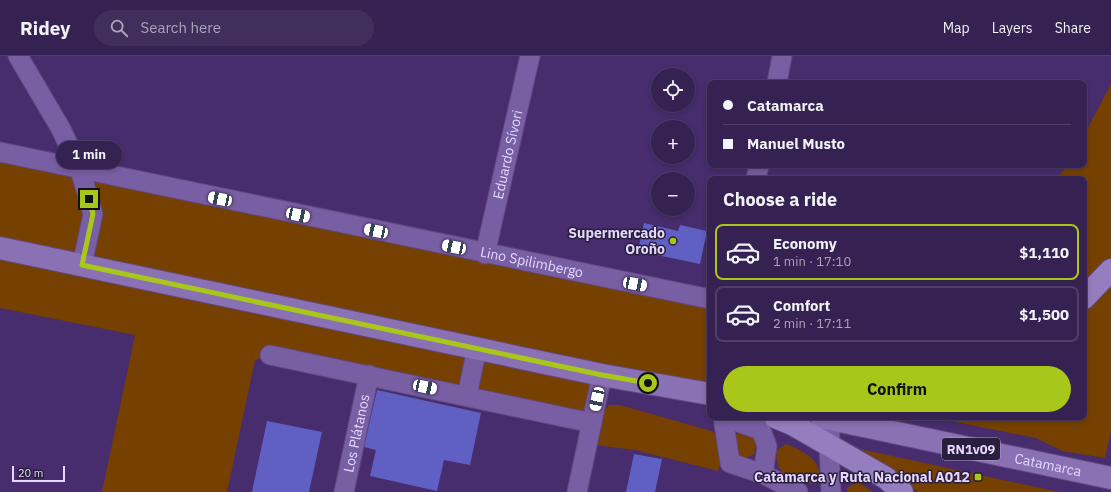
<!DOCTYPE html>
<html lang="en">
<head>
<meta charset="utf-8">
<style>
  body { margin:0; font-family:"IBM Plex Sans",sans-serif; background:#402f5c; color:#f1f3f6; height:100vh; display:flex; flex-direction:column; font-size:15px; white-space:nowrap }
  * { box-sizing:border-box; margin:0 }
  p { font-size:13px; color:#aaa4b8 }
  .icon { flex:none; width:22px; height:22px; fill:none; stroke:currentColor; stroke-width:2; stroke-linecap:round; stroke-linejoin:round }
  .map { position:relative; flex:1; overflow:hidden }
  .side { position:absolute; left:707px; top:120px; width:380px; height:244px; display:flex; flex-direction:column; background:#352252; border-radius:8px; box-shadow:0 2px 6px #0003,0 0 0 1px #4f3f69 }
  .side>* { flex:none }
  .hud { position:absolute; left:707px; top:24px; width:380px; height:88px; border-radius:8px; box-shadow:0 2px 6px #0003,0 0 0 1px #4f3f69; display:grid; align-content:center; height:88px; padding:0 16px; background:#352252 }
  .controls { position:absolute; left:651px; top:12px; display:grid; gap:8px }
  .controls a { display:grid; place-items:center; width:44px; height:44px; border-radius:50%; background:#352252; box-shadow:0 2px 6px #0003,0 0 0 1px #4f3f69; font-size:20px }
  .scale { position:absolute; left:12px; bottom:10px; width:53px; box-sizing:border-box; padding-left:4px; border:2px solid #e3d7fd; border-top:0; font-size:11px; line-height:14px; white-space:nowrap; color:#e3d7fd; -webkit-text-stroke:3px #291e3b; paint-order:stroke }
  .end { position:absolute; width:18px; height:18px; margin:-9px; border:5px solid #a9c71a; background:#111; box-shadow:0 0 0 2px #111 }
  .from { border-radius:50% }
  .bubble { position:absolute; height:28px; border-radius:14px; background:#352252; box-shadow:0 2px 6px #0003,0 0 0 1px #4f3f69; font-size:13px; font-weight:800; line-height:28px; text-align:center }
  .car { position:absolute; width:12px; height:24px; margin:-12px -6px; border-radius:5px; box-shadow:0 0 3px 1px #0007; background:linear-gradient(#fff 24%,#345 0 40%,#fff 0 76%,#345 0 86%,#fff 0) }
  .hud b { display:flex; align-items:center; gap:14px; height:38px; font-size:15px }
  .hud b+b { border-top:1px solid #4f3f69 }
  .hud i { width:10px; height:10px; background:#f1f3f6 }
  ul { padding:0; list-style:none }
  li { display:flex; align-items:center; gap:12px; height:56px; margin:0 8px 6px; padding:0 8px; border:2px solid #4f3f69; border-radius:8px }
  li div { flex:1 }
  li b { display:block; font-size:15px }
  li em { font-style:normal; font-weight:800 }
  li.on { border-color:#a9c71a }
  li>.icon { width:36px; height:36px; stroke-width:1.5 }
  h2 { padding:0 16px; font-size:18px; line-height:48px }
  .button { display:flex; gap:8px; margin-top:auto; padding:8px 16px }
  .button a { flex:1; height:46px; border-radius:24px; background:#a9c71a; color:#111; font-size:16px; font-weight:800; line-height:46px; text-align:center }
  header { display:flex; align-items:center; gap:24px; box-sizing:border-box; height:56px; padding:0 20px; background:#352252; border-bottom:1px solid #4f3f69 }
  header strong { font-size:19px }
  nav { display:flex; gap:22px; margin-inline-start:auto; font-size:14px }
  .search { width:280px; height:36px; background:#402f5c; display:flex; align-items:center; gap:10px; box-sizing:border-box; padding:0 14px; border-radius:22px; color:#aaa4b8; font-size:15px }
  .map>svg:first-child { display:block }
</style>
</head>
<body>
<header>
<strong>Ridey</strong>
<div class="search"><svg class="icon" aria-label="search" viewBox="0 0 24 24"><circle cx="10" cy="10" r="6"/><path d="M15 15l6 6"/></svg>Search here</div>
<nav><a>Map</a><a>Layers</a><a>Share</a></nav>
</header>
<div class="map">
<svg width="1111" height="436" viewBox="0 0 1111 436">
  <rect width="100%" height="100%" fill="#472d6d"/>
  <!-- green -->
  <path fill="#764000" d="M1111,28V214L1084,242V123H1057L1067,109H1084V79Z
    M0,96L710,243V338L602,319L592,367L270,299L255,304L227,436H102L135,279L0,252Z
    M1111,226V375L1105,402L1062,395L1036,382L930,361H1084V253Z
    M609,349H620L711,375L719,380L721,404L718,415L635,394L595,389L602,358Z
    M738,377L747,378L755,383L756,390L754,398L748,401H741L735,395L734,380Z
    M786,388C802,394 828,406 816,428C794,429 773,418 777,394Z
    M860,393L1059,436H918L888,412Z
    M858,426L873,436H848L846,432Z"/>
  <!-- building -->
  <path fill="#6060c4" d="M644,167L678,175L680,169L707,175L700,208L638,195Z
    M377,334L481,357L470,409L444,404L437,435L370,420L376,394L364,391Z
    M267,365L322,376L309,436H252Z
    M634,398L662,403L655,436H626Z"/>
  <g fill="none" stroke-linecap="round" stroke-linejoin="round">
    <!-- minor casing -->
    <g stroke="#614880" stroke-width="21">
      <g id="minor">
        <path d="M18,0L61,73L80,114L93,158L82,209"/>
        <path d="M777,27L782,0"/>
        <path id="s1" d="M0,96L710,243"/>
        <path d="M756,123L759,109"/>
        <path id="s2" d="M485,198L530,0"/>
        <path d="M270,299L592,367"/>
        <path d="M467,340L477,292"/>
        <path d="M723,361L730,407L763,418L798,436"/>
        <path d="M723,361L761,374L767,390L763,418"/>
        <path d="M831,363L829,390L831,436"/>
        <path id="s3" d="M344,436L369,319"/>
        <path d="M577,436L602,319"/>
      </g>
    </g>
    <!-- major casing -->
    <g stroke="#614880" stroke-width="24">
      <g id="major">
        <path d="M0,192L602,319L710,338"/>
        <path id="s4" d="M821,361L1111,422"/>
      </g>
    </g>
    <!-- highway casing -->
    <g stroke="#614880" stroke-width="24">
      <path id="highway" d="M1084,242L1111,214
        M775,361L792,368L886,422L902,436"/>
    </g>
    <!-- minor -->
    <use href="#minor" stroke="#785ea3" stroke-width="19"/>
    <!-- major -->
    <use href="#major" stroke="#8971b4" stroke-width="22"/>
    <!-- highway -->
    <use href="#highway" stroke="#957ebf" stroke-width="22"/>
  </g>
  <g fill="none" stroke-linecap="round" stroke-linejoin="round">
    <!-- route -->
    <path stroke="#a9c71a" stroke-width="5" d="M89,143L93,158L82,209L602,319L648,327"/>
  </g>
  <!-- markers -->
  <g fill="#a9c71a" stroke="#291e3b" stroke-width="1.5">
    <circle cx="673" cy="185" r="4"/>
    <rect x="974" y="417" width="8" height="8" rx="2"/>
  </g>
  <g text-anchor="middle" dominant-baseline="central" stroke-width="3" stroke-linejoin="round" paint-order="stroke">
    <!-- shield labels -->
    <rect fill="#291e3b" stroke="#aba0c3" stroke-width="1" x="942" y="382" width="58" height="22" rx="3"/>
    <g font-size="13" font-weight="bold" fill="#e3d7fd">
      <text x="971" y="393">RN1v09</text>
    </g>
    <!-- street labels -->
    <g font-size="14" fill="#e3d7fd" stroke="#291e3b">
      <text stroke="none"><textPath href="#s2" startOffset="102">Eduardo Sívori</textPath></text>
      <text stroke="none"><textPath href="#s1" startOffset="543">Lino Spilimbergo</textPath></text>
      <text stroke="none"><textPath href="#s3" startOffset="60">Los Plátanos</textPath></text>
      <text stroke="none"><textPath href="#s4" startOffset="232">Catamarca</textPath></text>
    </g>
    <!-- poi labels -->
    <g font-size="14" font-weight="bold" fill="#e3d7fd" stroke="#291e3b" text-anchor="end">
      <text x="665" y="177">Supermercado<tspan x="665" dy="16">Oroño</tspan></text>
      <text x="970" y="421">Catamarca y Ruta Nacional A012</text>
    </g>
  </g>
</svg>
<div class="controls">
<a><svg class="icon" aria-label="locate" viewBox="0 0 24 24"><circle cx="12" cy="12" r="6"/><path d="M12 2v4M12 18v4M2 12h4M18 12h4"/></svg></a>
<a>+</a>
<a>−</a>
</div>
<div class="scale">20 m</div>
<i class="end from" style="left:648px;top:327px"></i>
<i class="end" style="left:89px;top:143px"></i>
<div class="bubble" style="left:56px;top:85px;width:66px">1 min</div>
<i class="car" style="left:220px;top:143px;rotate:282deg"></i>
<i class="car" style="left:298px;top:159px;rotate:102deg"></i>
<i class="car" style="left:376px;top:175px;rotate:282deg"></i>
<i class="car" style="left:454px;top:191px;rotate:282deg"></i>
<i class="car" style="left:635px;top:228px;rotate:101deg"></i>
<i class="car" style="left:425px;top:331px;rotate:102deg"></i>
<i class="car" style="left:597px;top:343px;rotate:192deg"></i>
<div class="hud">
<b><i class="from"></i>Catamarca</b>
<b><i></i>Manuel Musto</b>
</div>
<section class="side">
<h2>Choose a ride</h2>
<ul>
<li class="on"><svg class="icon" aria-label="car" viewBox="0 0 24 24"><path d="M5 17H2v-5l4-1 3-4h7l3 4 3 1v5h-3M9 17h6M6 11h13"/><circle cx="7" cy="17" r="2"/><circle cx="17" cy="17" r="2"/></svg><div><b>Economy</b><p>1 min · 17:10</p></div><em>$1,110</em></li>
<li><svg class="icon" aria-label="car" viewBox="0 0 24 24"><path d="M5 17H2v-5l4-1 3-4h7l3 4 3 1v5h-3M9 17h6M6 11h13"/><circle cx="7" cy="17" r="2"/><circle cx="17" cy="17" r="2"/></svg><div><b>Comfort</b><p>2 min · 17:11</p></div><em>$1,500</em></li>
</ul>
<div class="button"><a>Confirm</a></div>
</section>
</div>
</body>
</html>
